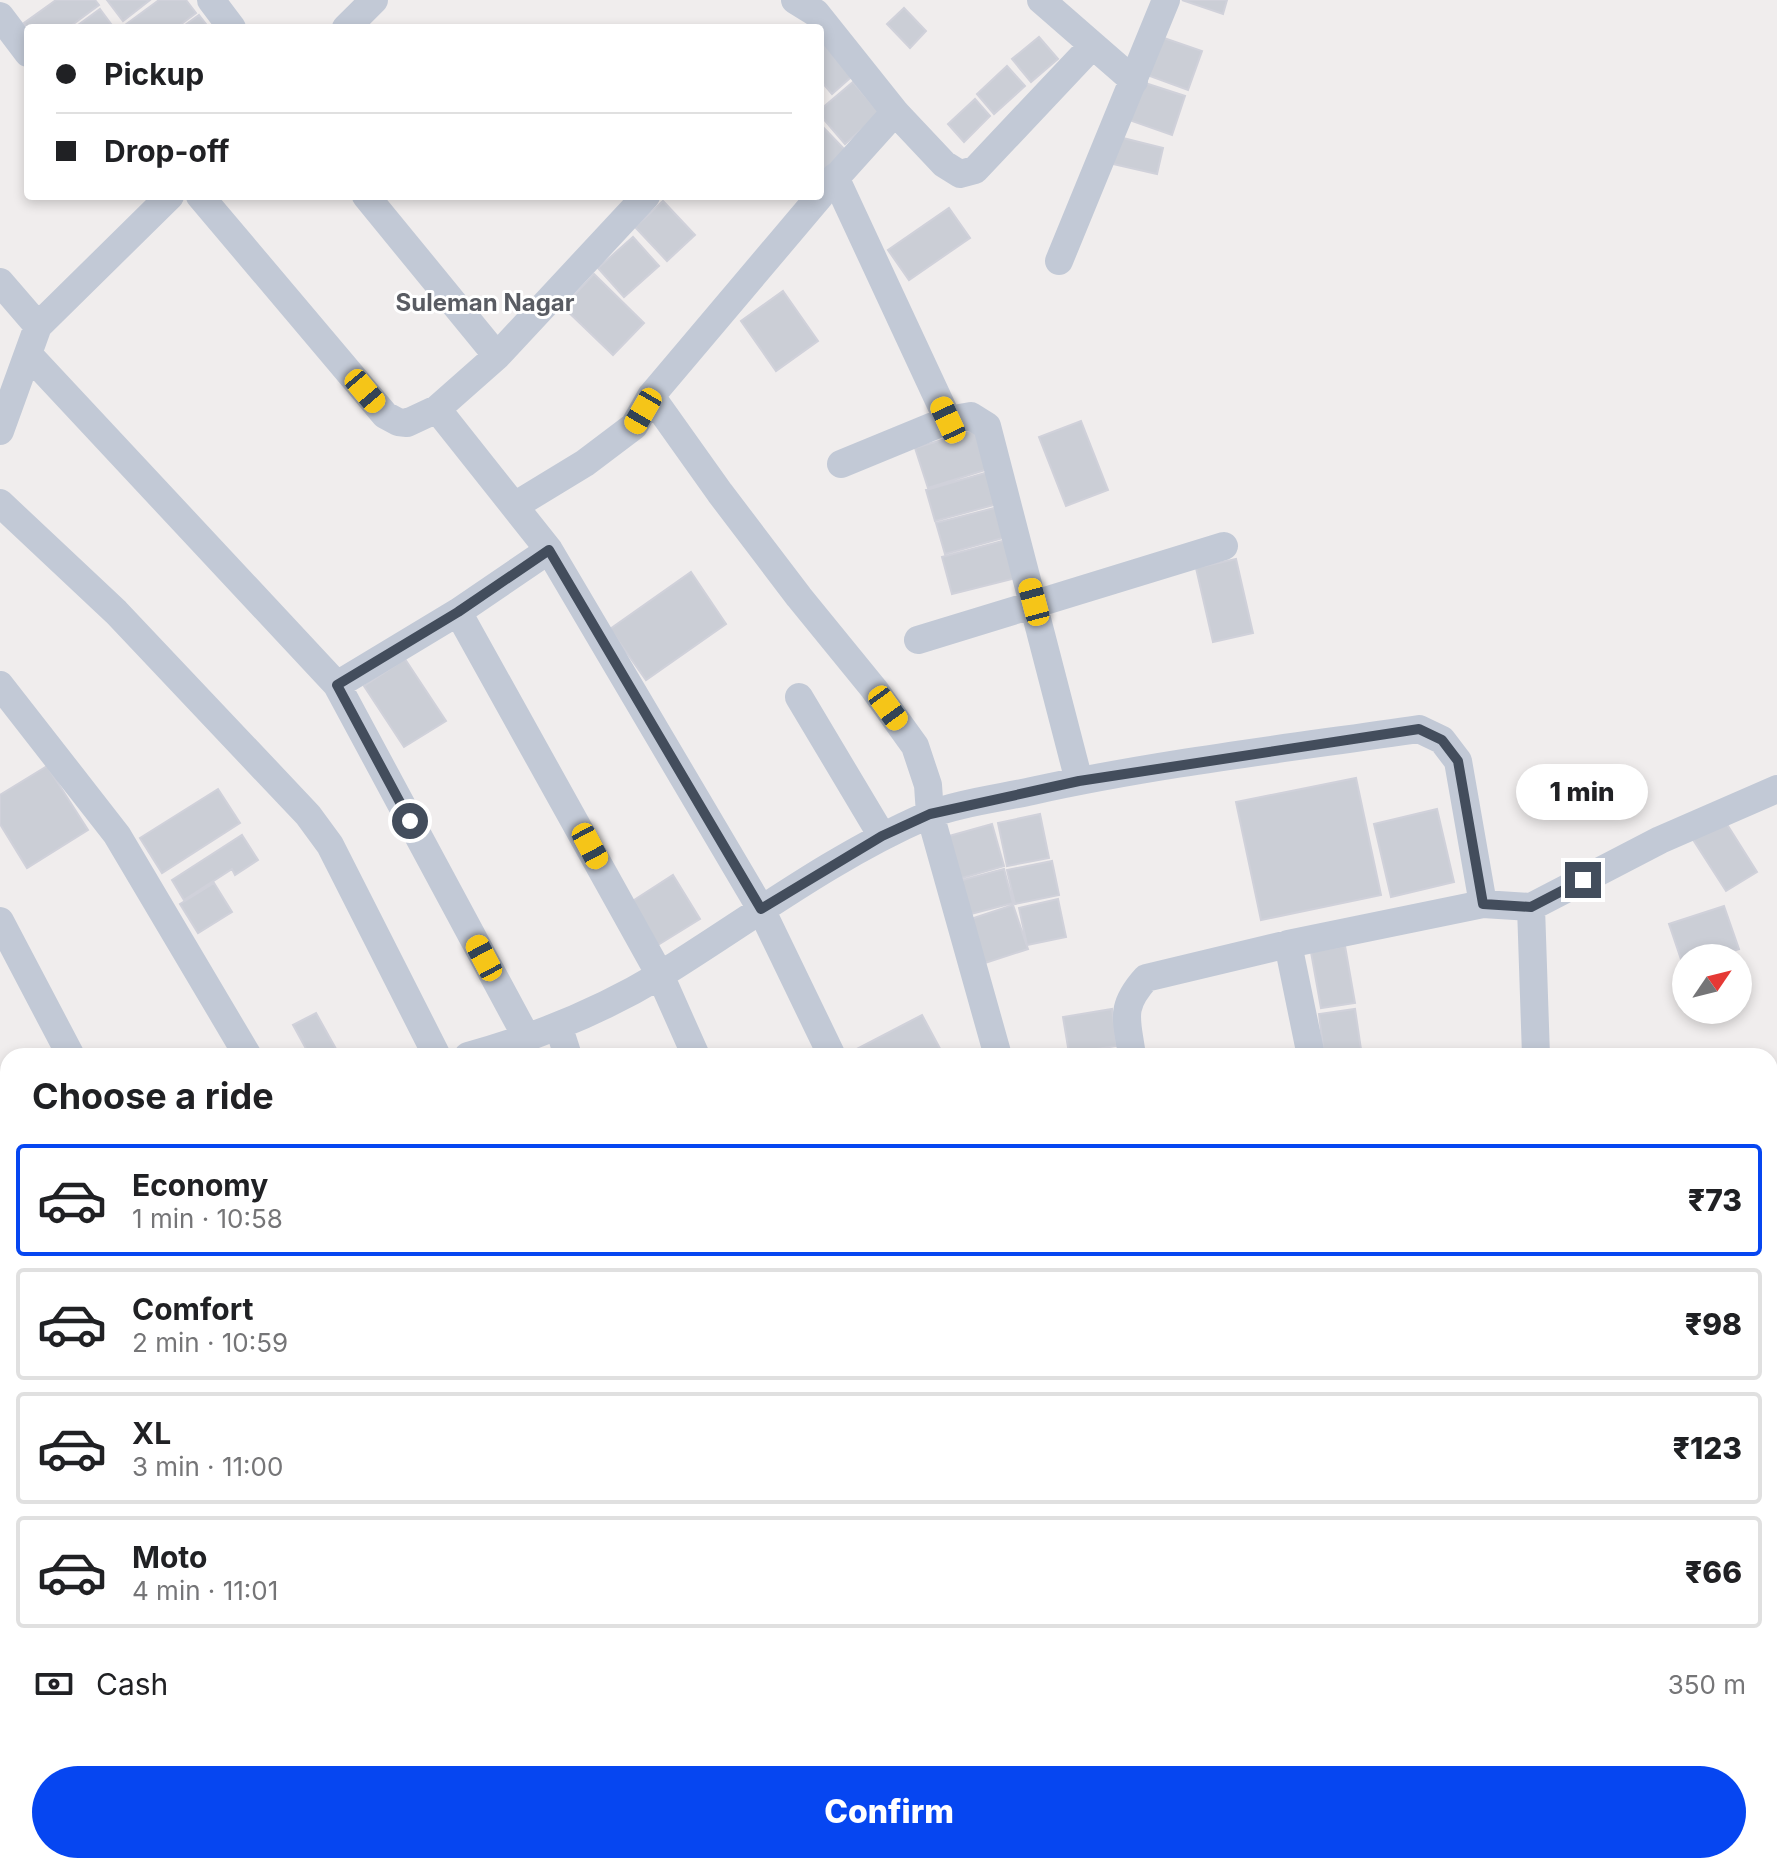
<!DOCTYPE html>
<html lang="en">
<head>
<meta charset="utf-8">
<style>
  body { margin:0; font-family:Inter,sans-serif; background:#f2f2f2; color:#202124; height:100vh; display:flex; flex-direction:column; font-size:30px; white-space:nowrap }
  * { box-sizing:border-box; margin:0 }
  p { font-size:26px; color:#757577 }
  .icon { flex:none; width:44px; height:44px; fill:none; stroke:currentColor; stroke-width:2; stroke-linecap:round; stroke-linejoin:round }
  .map { position:relative; flex:1; overflow:hidden }
  .sheet { position:absolute; left:0px; top:1048px; width:1778px; height:826px; display:flex; flex-direction:column; background:#fff; border-radius:24px 24px 0 0; box-shadow:0 4px 12px #0003 }
  .sheet>* { flex:none }
  .banner { position:absolute; left:24px; top:24px; width:800px; height:176px; border-radius:8px; box-shadow:0 4px 12px #0003; display:grid; align-content:center; height:176px; padding:0 32px; background:#fff }
  .needle { width:52px; rotate:55deg }
  .fabs { position:absolute; left:1672px; top:944px; display:grid; gap:16px }
  .fabs a { display:grid; place-items:center; width:80px; height:80px; border-radius:50%; background:#fff; box-shadow:0 4px 12px #0003; font-size:40px }
  .end { position:absolute; width:36px; height:36px; margin:-18px; border:10px solid #434d5c; background:#fff; box-shadow:0 0 0 4px #fff }
  .from { border-radius:50% }
  .bubble { position:absolute; height:56px; border-radius:28px; background:#fff; box-shadow:0 4px 12px #0003; font-size:26px; font-weight:800; line-height:56px; text-align:center }
  .car { position:absolute; width:24px; height:48px; margin:-24px -12px; border-radius:10px; box-shadow:0 0 6px 2px #0007; background:linear-gradient(#f5c518 24%,#345 0 40%,#f5c518 0 76%,#345 0 86%,#f5c518 0) }
  .banner b { display:flex; align-items:center; gap:28px; height:76px; font-size:30px }
  .banner b+b { border-top:2px solid #e0e0e0 }
  .banner i { width:20px; height:20px; background:#202124 }
  ul { padding:0; list-style:none }
  li { display:flex; align-items:center; gap:24px; height:112px; margin:0 16px 12px; padding:0 16px; border:4px solid #e0e0e0; border-radius:8px }
  li div { flex:1 }
  li b { display:block; font-size:30px }
  li em { font-style:normal; font-weight:800 }
  li.current { border-color:#0646f1 }
  li>.icon { width:72px; height:72px; stroke-width:1.5 }
  h2 { padding:0 32px; font-size:36px; line-height:96px }
  .pay { display:flex; align-items:center; gap:20px; height:88px; padding:0 32px; font-size:30px }
  .pay p { margin-inline-start:auto }
  .cta { display:flex; gap:16px; margin-top:auto; padding:16px 32px }
  .cta a { flex:1; height:92px; border-radius:48px; background:#0646f1; color:#fff; font-size:32px; font-weight:800; line-height:92px; text-align:center }
  .map>svg:first-child { display:block }
</style>
</head>
<body>
<div class="map">
<svg width="1777" height="1873" viewBox="0 0 1777 1873">
  <rect width="100%" height="100%" fill="#f0eded"/>
  <!-- building -->
  <path fill="#cbced6" stroke="#d0d1da" stroke-width="2" d="M56,0H95L99,5L68,28H28L24,23Z
    M107,0H150L123,21Z
    M159,0H186L196,13L176,28H121Z
    M1182,0H1227L1223,14Z
    M904,8L926,31L910,48L887,24Z
    M100,9L114,28H74Z
    M199,15L209,28H181Z
    M1039,37L1058,59L1031,82L1012,59Z
    M1161,37L1202,51L1188,90L1147,75Z
    M820,39L858,71L832,94L820,80Z
    M1007,66L1025,86L994,114L977,94Z
    M853,82L880,113L845,144L820,115V110Z
    M1142,82L1185,96L1172,135L1129,120Z
    M975,99L990,116L964,142L948,124Z
    M820,124L848,153L820,180Z
    M1119,137L1163,148L1157,174L1113,164Z
    M663,201L695,235L667,261L635,227Z
    M949,208L970,238L909,280L888,250Z
    M633,237L659,266L624,297L598,268Z
    M594,274L644,323L613,355L563,307Z
    M783,291L818,341L776,371L741,321Z
    M1081,421L1108,490L1066,506L1039,437Z
    M976,430L988,469L928,488L915,448Z
    M992,471L1001,503L935,521L926,490Z
    M1002,506L1010,536L945,554L936,523Z
    M1010,539L1020,577L952,594L942,557Z
    M1236,559L1253,633L1213,642L1196,568Z
    M691,572L726,624L646,680L610,629Z
    M405,659L446,721L404,747L364,686Z
    M47,766L88,830L27,868L0,824V795Z
    M1356,778L1381,895L1261,920L1236,802Z
    M218,789L240,823L162,873L140,838Z
    M1437,809L1454,882L1391,897L1374,824Z
    M1040,814L1049,858L1007,866L998,823Z
    M1723,818L1757,872L1726,891L1692,838Z
    M992,824L1004,866L955,880L942,838Z
    M242,835L258,860L235,875L232,869L184,900L172,880Z
    M1052,861L1059,895L1015,904L1007,870Z
    M1004,869L1013,903L967,915L959,881Z
    M673,875L700,919L658,945L631,902Z
    M214,883L232,912L198,933L180,904Z
    M1058,899L1066,937L1027,945L1019,908Z
    M1013,905L1028,949L985,963L971,919Z
    M1724,906L1739,949L1712,958H1686V967L1684,968L1669,924Z
    M1345,946L1355,1003L1321,1008L1311,952Z
    M1112,1009L1117,1046L1069,1053L1063,1017Z
    M1355,1009L1362,1056H1324L1319,1014Z
    M316,1013L340,1056H310L293,1025Z
    M922,1015L944,1056H850L849,1053Z
    M1777,1218V1283L1770,1284V1219Z
    M841,1866H879L868,1873H845Z
    M1269,1866H1330L1332,1873H1271Z
    M1490,1866H1542L1543,1873H1492Z
    M1546,1866H1632L1604,1873H1547Z"/>
  <g fill="none" stroke-linecap="round" stroke-linejoin="round">
    <!-- street -->
    <path stroke="#c2c9d6" stroke-width="28" d="M211,0L232,28
      M795,0L816,13L895,112L944,164L960,174L975,170L1092,46
      M1041,0L1134,81
      M0,16L28,53
      M346,28L374,0
      M835,177L948,420L971,416L987,426L1079,781
      M823,192L895,112
      M200,196L385,415L398,422L407,423L437,409L497,356L646,196
      M366,196L497,356
      M1059,261L1166,0
      M0,282L38,326
      M28,354L337,685L528,1040
      M651,396L720,493L799,597L874,689L915,746L928,785L930,814L998,1056
      M437,409L549,550L761,909L832,1056
      M0,431L38,326L170,196
      M841,464L948,420
      M0,503L116,612L308,815L330,845L437,1056
      M516,505L585,463L634,426L651,396L820,196
      M458,612L660,975L696,1056
      M918,640L1224,546
      M0,685L117,835L248,1056
      M337,685L458,612L549,550
      M799,697L882,836
      M1531,907L1536,1056
      M0,921L71,1056
      M1288,944L1311,1056
      M559,1028L568,1056
      M468,1056C537,1037 601,1011 662,974C749,920 832,857 926,816C954,804 1000,798 1032,791C1159,763 1290,748 1419,729L1442,740L1458,761L1483,904
      M1132,1056C1127,1019 1119,1008 1146,978L1288,944L1483,904L1531,907L1660,840L1777,789
      M0,1132L8,1146
      M0,1207L8,1203
      M0,1423L8,1439
      M1770,1501L1777,1504
      M562,1866L566,1873
      M795,1866L798,1873
      M1016,1866L1019,1873
      M1348,1866L1349,1873
      M1654,1866L1655,1873
      M381,1873L399,1866"/>
  </g>
  <g fill="none" stroke-linecap="round" stroke-linejoin="round">
    <!-- route -->
    <path stroke="#434d5c" stroke-width="10" d="M410,821L337,685L458,612L549,550L761,909L882,836L930,814L1079,781L1419,729L1442,740L1458,761L1483,904L1531,907L1583,880"/>
  </g>
  <g text-anchor="middle" dominant-baseline="central" stroke-width="6" stroke-linejoin="round" paint-order="stroke">
    <!-- neighbourhood labels -->
    <g font-size="24" font-weight="bold" fill="#595c63" stroke="#fff">
      <text x="485" y="302">Suleman Nagar</text>
    </g>
  </g>
</svg>
<div class="fabs">
<a><svg class="needle" viewBox="-14 -14 28 28"><path d="M0-13l5 13h-10z" fill="#e53935"/><path d="M0 13l5-13h-10z" fill="#757577"/></svg></a>
</div>
<i class="end from" style="left:410px;top:821px"></i>
<i class="end" style="left:1583px;top:880px"></i>
<div class="bubble" style="left:1516px;top:764px;width:132px">1 min</div>
<i class="car" style="left:365px;top:391px;rotate:140deg"></i>
<i class="car" style="left:643px;top:411px;rotate:210deg"></i>
<i class="car" style="left:948px;top:420px;rotate:335deg"></i>
<i class="car" style="left:1034px;top:602px;rotate:345deg"></i>
<i class="car" style="left:888px;top:708px;rotate:144deg"></i>
<i class="car" style="left:590px;top:846px;rotate:152deg"></i>
<i class="car" style="left:484px;top:958px;rotate:332deg"></i>
<div class="banner">
<b><i class="from"></i>Pickup</b>
<b><i></i>Drop-off</b>
</div>
<section class="sheet">
<h2>Choose a ride</h2>
<ul>
<li class="current"><svg class="icon" aria-label="car" viewBox="0 0 24 24"><path d="M5 17H2v-5l4-1 3-4h7l3 4 3 1v5h-3M9 17h6M6 11h13"/><circle cx="7" cy="17" r="2"/><circle cx="17" cy="17" r="2"/></svg><div><b>Economy</b><p>1 min · 10:58</p></div><em>₹73</em></li>
<li><svg class="icon" aria-label="car" viewBox="0 0 24 24"><path d="M5 17H2v-5l4-1 3-4h7l3 4 3 1v5h-3M9 17h6M6 11h13"/><circle cx="7" cy="17" r="2"/><circle cx="17" cy="17" r="2"/></svg><div><b>Comfort</b><p>2 min · 10:59</p></div><em>₹98</em></li>
<li><svg class="icon" aria-label="car" viewBox="0 0 24 24"><path d="M5 17H2v-5l4-1 3-4h7l3 4 3 1v5h-3M9 17h6M6 11h13"/><circle cx="7" cy="17" r="2"/><circle cx="17" cy="17" r="2"/></svg><div><b>XL</b><p>3 min · 11:00</p></div><em>₹123</em></li>
<li><svg class="icon" aria-label="car" viewBox="0 0 24 24"><path d="M5 17H2v-5l4-1 3-4h7l3 4 3 1v5h-3M9 17h6M6 11h13"/><circle cx="7" cy="17" r="2"/><circle cx="17" cy="17" r="2"/></svg><div><b>Moto</b><p>4 min · 11:01</p></div><em>₹66</em></li>
</ul>
<div class="pay"><svg class="icon" aria-label="cash" viewBox="0 0 24 24"><path d="M3 7h18v10H3z"/><circle cx="12" cy="12" r="2"/></svg>Cash<p>350 m</p></div>
<div class="cta"><a>Confirm</a></div>
</section>
</div>
</body>
</html>
